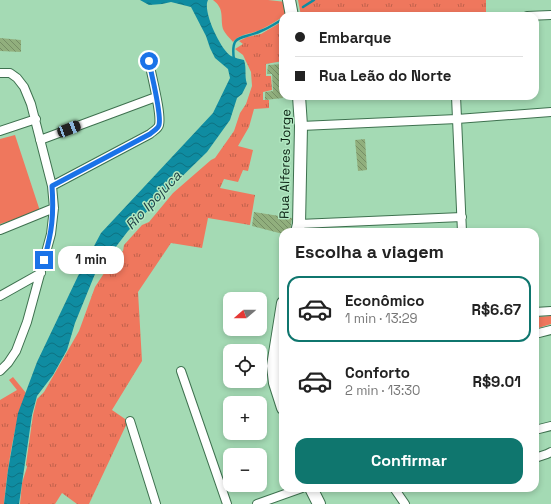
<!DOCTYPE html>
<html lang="pt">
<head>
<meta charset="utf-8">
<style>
  body { margin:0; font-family:"Space Grotesk",sans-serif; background:#f6f6f6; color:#222; height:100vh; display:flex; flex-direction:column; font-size:15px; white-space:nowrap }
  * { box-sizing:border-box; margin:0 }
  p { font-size:13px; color:#767676 }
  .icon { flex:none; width:22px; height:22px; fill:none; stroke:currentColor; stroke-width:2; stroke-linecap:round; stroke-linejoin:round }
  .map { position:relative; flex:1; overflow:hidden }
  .details { position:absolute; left:279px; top:228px; width:260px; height:264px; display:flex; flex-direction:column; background:#fff; border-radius:12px; box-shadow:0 2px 6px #0003 }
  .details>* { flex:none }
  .guide { position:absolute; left:279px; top:12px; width:260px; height:88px; border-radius:12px; box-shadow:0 2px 6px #0003; display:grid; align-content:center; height:88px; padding:0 16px; background:#fff }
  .needle { width:26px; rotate:250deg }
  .tools { position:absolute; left:223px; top:292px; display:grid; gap:8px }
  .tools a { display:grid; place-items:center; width:44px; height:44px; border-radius:8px; background:#fff; box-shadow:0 2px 6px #0003; font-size:20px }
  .end { position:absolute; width:18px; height:18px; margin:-9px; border:5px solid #1a73e8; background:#fff; box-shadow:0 0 0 2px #fff }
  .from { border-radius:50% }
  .bubble { position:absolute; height:28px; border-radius:12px; background:#fff; box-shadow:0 2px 6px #0003; font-size:13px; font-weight:700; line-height:28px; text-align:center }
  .car { position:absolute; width:12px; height:24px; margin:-12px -6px; border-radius:5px; box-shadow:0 0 3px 1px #0007; background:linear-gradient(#222 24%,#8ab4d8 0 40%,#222 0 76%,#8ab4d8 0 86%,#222 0) }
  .guide b { display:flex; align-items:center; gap:14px; height:38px; font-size:15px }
  .guide b+b { border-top:1px solid #e0e0e0 }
  .guide i { width:10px; height:10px; background:#222 }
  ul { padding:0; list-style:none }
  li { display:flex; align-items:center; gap:12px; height:66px; margin:0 8px 6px; padding:0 8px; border:2px solid transparent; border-radius:12px }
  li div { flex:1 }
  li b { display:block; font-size:15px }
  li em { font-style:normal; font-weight:700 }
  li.current { border-color:#0f766e }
  li>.icon { width:36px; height:36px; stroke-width:1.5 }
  h2 { padding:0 16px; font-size:18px; line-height:48px }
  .cta { display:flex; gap:8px; margin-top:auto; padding:8px 16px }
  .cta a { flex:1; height:46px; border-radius:12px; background:#0f766e; color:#fff; font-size:16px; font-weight:700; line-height:46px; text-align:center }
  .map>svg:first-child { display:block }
</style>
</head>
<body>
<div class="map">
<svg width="551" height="504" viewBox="0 0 551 504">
  <defs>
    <pattern id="grass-tufts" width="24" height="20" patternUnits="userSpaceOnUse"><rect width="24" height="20" fill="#ef775d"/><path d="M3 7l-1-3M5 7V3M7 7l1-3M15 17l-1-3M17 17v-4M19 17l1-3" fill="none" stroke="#c0614b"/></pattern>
    <pattern id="water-waves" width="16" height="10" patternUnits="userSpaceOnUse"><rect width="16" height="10" fill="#0f8ca1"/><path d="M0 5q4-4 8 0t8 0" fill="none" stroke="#0d7282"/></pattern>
    <pattern id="building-back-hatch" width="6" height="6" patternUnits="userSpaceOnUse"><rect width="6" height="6" fill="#91af7d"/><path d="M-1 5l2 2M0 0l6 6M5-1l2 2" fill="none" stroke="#758e65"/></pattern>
  </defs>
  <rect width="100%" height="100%" fill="#a4dab4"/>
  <!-- grass -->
  <path fill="url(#grass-tufts)" d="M298,0H486V13L455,16H301Z
    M283,21V61L266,64V76H271L272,90L263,92V100H269V108L254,109L249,127L238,146L253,150L248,171L243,170L238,182L224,179L220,188L255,195L250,225L208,218L202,248L171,243L138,292L142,361L112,410L128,421L89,504H77L62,493L55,504H20L22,483L27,467L26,464L33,415L37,399L44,392L79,331L95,287L114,258L123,251L124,245L142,225L149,222L173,193L211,160L215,158L234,131L240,113L246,104L252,86L251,72L243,55L235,49L243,44L239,41L247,37L261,34Z
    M13,377L26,393C13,428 8,466 4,504H0V400L17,390L9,380Z"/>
  <!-- park -->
  <path fill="#ef775d" d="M213,0H268L286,2L289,13C280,18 271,25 262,29C253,34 240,33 233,42C230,38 225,34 223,29C220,17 225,9 213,0Z
    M15,135L40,211L0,224V139Z
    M551,316V324L535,329V317Z"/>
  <!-- water -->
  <path fill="url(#water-waves)" d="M140,0H208C202,11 221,50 231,56C235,58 240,59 244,60C247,69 244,75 247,84L242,94L237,98L230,120L207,152L160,198L128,231L95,274L75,323L67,350L53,375L37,396L32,415L19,504H4L8,470L18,413L37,362L78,276L101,233L213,113L230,78L228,69L215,58L210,48L206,36L191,7L171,2L162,4L149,5Z"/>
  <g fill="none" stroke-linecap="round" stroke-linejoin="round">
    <!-- stream -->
    <path stroke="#0f8ca1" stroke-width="2.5" d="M303,7L314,0
      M234,60C230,32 242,40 261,31C269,28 276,23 283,19"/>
  </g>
  <!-- building -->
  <path fill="url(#building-back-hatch)" d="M0,38L21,40V52L0,51Z
    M283,64V98L265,100V92L273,91L272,74H267L268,65Z
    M365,139L367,170L358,171L355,140Z
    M254,212L292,218L290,232H283V234L252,226Z"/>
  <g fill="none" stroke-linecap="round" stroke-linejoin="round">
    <!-- street casing -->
    <g stroke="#3e714f" stroke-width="10">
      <path id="street" d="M527,16L551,15
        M0,73H10L17,78L24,87L31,104L52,186L54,208L51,234L27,322L16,351L8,363L0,371
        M456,96L462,232
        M301,126L457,119L551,112
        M0,131L36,119
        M40,140L156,97
        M52,186L150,134C153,131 158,129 159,125C162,114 151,74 149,61
        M299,224L462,217
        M0,230L54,208
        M0,296L41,273
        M535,312L551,311
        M535,334L551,330
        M181,371L227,504
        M130,421L156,504
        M535,430L551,426
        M535,458L547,454L551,452
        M394,488L405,504
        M257,504L302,488"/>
    </g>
    <!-- secondary casing -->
    <g stroke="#3e714f" stroke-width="14">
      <path id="secondary" d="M289,0L292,16
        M297,232L299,224L301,126L299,96
        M283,303L273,366L275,383L283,408
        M311,488L319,504"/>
    </g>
    <!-- street -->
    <use href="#street" stroke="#fff" stroke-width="8"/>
    <!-- secondary -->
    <use href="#secondary" stroke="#fff" stroke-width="12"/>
  </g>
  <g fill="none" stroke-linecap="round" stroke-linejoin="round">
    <!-- route -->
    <path stroke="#1a73e8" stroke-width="5" d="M44,260C52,232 54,215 52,186L150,134C153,131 158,129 159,125C162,114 151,74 149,61"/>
  </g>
  <g text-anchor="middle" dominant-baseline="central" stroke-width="3" stroke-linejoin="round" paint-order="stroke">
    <!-- street labels -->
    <g font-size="13" fill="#091f11" stroke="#b1e8c1">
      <text transform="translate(285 164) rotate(-89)">Rua Alferes Jorge</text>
    </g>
    <!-- water labels -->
    <g font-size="14" font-style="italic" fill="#1b3b42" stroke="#b1e8c1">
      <text transform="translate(153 200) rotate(-47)">Rio Ipojuca</text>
    </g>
  </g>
</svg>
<div class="tools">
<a><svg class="needle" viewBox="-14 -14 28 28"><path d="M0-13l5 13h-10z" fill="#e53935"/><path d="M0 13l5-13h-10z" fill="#767676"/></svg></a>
<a><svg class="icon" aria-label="locate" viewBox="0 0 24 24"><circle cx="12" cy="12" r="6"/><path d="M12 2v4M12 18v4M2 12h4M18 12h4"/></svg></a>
<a>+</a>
<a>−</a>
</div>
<i class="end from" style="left:149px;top:61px"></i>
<i class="end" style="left:44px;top:260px"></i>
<div class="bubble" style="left:58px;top:246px;width:66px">1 min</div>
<i class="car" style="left:69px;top:129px;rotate:69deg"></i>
<div class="guide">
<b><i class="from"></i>Embarque</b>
<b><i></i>Rua Leão do Norte</b>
</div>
<section class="details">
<h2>Escolha a viagem</h2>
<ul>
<li class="current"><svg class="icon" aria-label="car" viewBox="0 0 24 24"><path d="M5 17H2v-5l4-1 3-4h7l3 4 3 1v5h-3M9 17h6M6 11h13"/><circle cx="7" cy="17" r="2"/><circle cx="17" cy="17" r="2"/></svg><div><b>Econômico</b><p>1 min · 13:29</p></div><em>R$6.67</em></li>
<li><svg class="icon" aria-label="car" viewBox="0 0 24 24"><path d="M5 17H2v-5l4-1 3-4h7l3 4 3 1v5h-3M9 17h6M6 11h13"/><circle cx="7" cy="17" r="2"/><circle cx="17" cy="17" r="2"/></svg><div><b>Conforto</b><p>2 min · 13:30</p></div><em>R$9.01</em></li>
</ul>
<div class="cta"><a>Confirmar</a></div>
</section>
</div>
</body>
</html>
